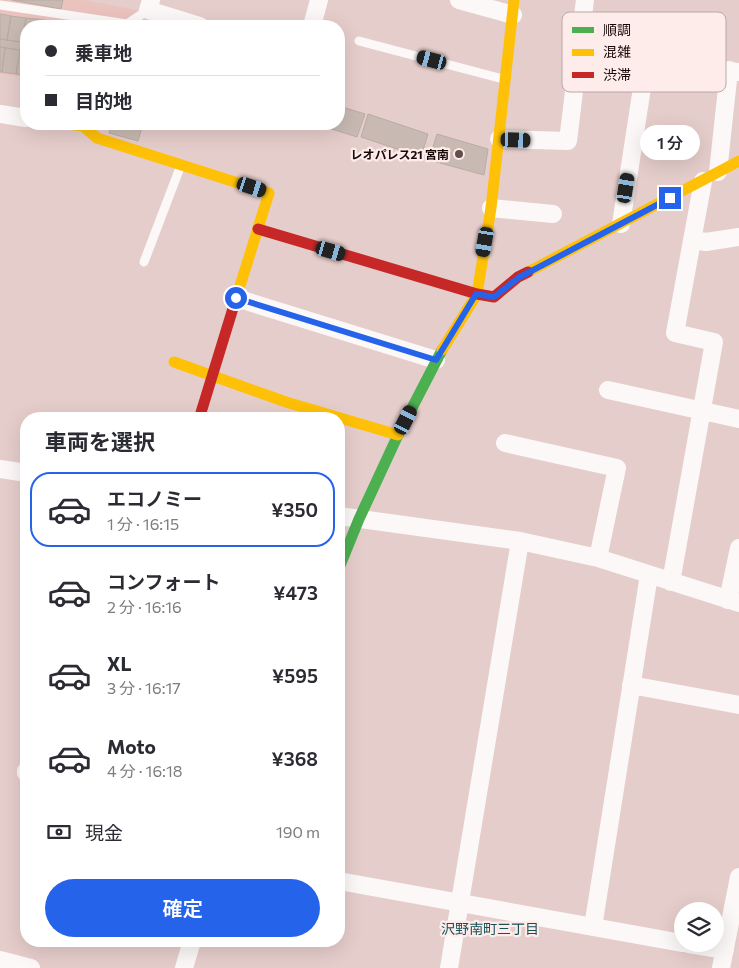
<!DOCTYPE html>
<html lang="ja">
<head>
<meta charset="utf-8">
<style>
  body { margin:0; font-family:Commissioner,"Noto Sans JP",sans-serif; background:#f2f2f3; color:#2b2b33; height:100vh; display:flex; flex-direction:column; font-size:19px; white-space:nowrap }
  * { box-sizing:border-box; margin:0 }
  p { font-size:16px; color:#7c7c81 }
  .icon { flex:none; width:28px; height:28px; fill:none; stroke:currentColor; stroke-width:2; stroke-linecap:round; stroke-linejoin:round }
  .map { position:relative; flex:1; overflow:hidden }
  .side { position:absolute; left:20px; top:412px; width:325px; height:535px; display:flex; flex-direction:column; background:#fff; border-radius:20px; box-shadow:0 5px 20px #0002 }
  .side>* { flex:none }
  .guide { position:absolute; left:20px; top:20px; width:325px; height:110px; border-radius:20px; box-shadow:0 5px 20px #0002; display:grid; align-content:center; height:110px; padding:0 25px; background:#fff }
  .fabs { position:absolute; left:674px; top:902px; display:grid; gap:10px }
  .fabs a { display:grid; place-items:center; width:50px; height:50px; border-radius:50%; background:#fff; box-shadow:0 5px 20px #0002; font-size:25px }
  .end { position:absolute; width:22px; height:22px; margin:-11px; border:6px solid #2563eb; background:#fff; box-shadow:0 0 0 2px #fff }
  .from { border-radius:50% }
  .bubble { position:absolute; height:35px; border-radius:18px; background:#fff; box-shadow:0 5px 20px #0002; font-size:16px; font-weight:600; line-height:35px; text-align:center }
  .car { position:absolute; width:15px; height:30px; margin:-15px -8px; border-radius:6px; box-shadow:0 0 4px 1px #0007; background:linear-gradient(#222 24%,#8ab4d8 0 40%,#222 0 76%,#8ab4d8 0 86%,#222 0) }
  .guide b { display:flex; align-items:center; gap:18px; height:48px; font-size:19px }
  .guide b+b { border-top:1px solid #e1e1e2 }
  .guide i { width:12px; height:12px; background:#2b2b33 }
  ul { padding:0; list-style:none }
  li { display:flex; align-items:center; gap:15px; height:75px; margin:0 10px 8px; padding:0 15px; border:2px solid transparent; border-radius:20px }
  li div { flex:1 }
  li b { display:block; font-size:19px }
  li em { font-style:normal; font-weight:600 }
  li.active { border-color:#2563eb }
  li>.icon { width:45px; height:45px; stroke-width:1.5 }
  h2 { padding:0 25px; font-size:22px; line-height:60px }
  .pay { display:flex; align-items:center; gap:12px; height:55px; padding:0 25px; font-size:19px }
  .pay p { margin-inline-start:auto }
  .cta { display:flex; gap:10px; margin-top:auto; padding:10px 25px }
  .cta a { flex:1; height:58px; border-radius:30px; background:#2563eb; color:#fff; font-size:20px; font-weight:600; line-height:58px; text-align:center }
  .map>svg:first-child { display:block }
</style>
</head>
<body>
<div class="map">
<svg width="739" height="968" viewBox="0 0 739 968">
  <rect width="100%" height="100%" fill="#e5cdcb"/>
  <!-- built -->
  <path fill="#eac3bf" d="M0,0H84L141,11L135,26H26V77L0,74Z"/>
  <!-- building -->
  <path fill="#c8bab2" stroke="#baaca4" d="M12,0H63L61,9Z
    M0,14L11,16L7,40L0,39Z
    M11,16L26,18L22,42L7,40Z
    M26,18L37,19L36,26H26V43L22,42Z
    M37,19L62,23L61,26H36Z
    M0,39L26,43V51L0,47Z
    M0,47L5,48L2,72H0Z
    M5,48L20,50L16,74L2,72Z
    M20,50L26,51V76L16,74Z
    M339,106L365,114L357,137L316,124H339Z
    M368,114L428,134L421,157L361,137Z
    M111,124H143L138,141L109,133Z
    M437,134L488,149L484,175L429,160Z"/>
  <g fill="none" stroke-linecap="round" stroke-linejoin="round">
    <!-- lane -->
    <path stroke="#fbf8f7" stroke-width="9" d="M0,5L127,24L148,10
      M359,41L503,79
      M144,262L181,165"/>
    <!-- street -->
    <path stroke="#fbf8f7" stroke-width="18" d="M151,0L148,10L200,26
      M459,0L513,15
      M312,26L319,0
      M0,114L26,118
      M499,139L568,141L585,0
      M718,172L729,70
      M491,208L553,214
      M621,224L646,62L739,72
      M692,240L706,242L739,237
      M236,298L436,360
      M608,390L739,419
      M505,443L617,468L598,558
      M0,469L26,473
      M339,516L520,541L598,558L739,603
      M671,582L714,342L675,333L703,181
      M728,600L739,548
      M631,685L739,705
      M26,773V771
      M339,881L682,943
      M593,927L649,575
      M689,944L725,950
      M0,960L31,968
      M184,968L192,941
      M449,968L520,541
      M721,968L739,877"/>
    <!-- fast -->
    <path stroke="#4caf50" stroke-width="11" d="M339,568L359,519L398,435L442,350"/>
    <!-- slow -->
    <path stroke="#ffc107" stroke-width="11" d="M68,124L83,126L97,138L269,193L234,305
      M528,272L739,161
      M442,350L477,294L491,208L514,0
      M174,362L286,402L398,435"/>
    <!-- jam -->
    <path stroke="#c62828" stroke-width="11" d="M258,229L477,294L494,297L518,277L528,272
      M199,419L234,305"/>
  </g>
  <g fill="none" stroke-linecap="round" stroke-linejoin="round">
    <!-- route -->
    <path stroke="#2563eb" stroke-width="6" d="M236,298L436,360L476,294L494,297L518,278L670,198"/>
  </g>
  <!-- markers -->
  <circle fill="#5f4e4c" stroke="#feecea" stroke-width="2" cx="459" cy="154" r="5"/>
  <g text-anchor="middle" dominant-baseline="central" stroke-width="4.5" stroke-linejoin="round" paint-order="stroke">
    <!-- poi labels -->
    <g font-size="12" font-weight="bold" fill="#170908" stroke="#feecea" text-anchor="end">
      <text x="449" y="154">レオパレス21 宮南</text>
    </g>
    <!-- neighbourhood labels -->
    <g font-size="14" fill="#155257" stroke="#feecea">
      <text x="490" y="928">沢野南町三丁目</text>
    </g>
  </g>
  <!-- legend -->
  <rect x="562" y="12" width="164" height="80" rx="8" fill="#feecea" stroke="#b9a8a6" stroke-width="1"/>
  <rect x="572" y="27" width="22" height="6" fill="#4caf50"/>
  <rect x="572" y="49" width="22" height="7" fill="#ffc107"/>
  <rect x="572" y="72" width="22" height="6" fill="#c62828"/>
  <g font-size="14" fill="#170908">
    <text x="603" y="35">順調</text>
    <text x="603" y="57">混雑</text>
    <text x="603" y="80">渋滞</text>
  </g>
</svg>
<div class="fabs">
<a><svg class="icon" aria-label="layers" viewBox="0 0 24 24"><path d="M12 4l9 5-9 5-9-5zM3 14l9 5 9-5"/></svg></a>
</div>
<i class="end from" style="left:236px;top:298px"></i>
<i class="end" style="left:670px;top:198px"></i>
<div class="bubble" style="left:640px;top:125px;width:60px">1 分</div>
<i class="car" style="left:432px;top:60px;rotate:285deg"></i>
<i class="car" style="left:516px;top:140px;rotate:92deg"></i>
<i class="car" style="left:252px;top:187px;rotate:108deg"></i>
<i class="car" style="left:626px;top:188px;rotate:9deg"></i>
<i class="car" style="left:485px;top:242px;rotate:190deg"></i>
<i class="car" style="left:331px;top:251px;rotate:106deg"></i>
<i class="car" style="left:406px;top:420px;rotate:27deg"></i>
<div class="guide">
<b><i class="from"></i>乗車地</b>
<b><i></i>目的地</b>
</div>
<section class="side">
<h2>車両を選択</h2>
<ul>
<li class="active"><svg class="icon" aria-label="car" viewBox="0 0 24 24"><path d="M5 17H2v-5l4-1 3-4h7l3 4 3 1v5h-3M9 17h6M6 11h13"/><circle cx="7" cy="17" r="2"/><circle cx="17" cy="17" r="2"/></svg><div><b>エコノミー</b><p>1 分 · 16:15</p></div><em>¥350</em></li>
<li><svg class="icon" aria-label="car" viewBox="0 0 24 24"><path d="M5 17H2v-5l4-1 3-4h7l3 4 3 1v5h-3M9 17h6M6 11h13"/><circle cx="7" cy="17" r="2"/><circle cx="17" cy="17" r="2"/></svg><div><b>コンフォート</b><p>2 分 · 16:16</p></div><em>¥473</em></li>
<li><svg class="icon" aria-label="car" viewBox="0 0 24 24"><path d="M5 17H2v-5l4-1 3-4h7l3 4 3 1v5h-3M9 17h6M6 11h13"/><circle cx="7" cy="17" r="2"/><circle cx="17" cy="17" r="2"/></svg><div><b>XL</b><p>3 分 · 16:17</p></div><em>¥595</em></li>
<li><svg class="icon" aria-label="car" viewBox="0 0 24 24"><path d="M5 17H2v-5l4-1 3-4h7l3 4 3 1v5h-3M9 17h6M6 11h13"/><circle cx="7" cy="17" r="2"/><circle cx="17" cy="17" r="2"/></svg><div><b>Moto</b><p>4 分 · 16:18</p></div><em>¥368</em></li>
</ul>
<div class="pay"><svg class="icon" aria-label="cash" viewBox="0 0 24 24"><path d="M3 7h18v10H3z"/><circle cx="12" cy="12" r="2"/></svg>現金<p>190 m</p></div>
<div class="cta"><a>確定</a></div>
</section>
</div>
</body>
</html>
